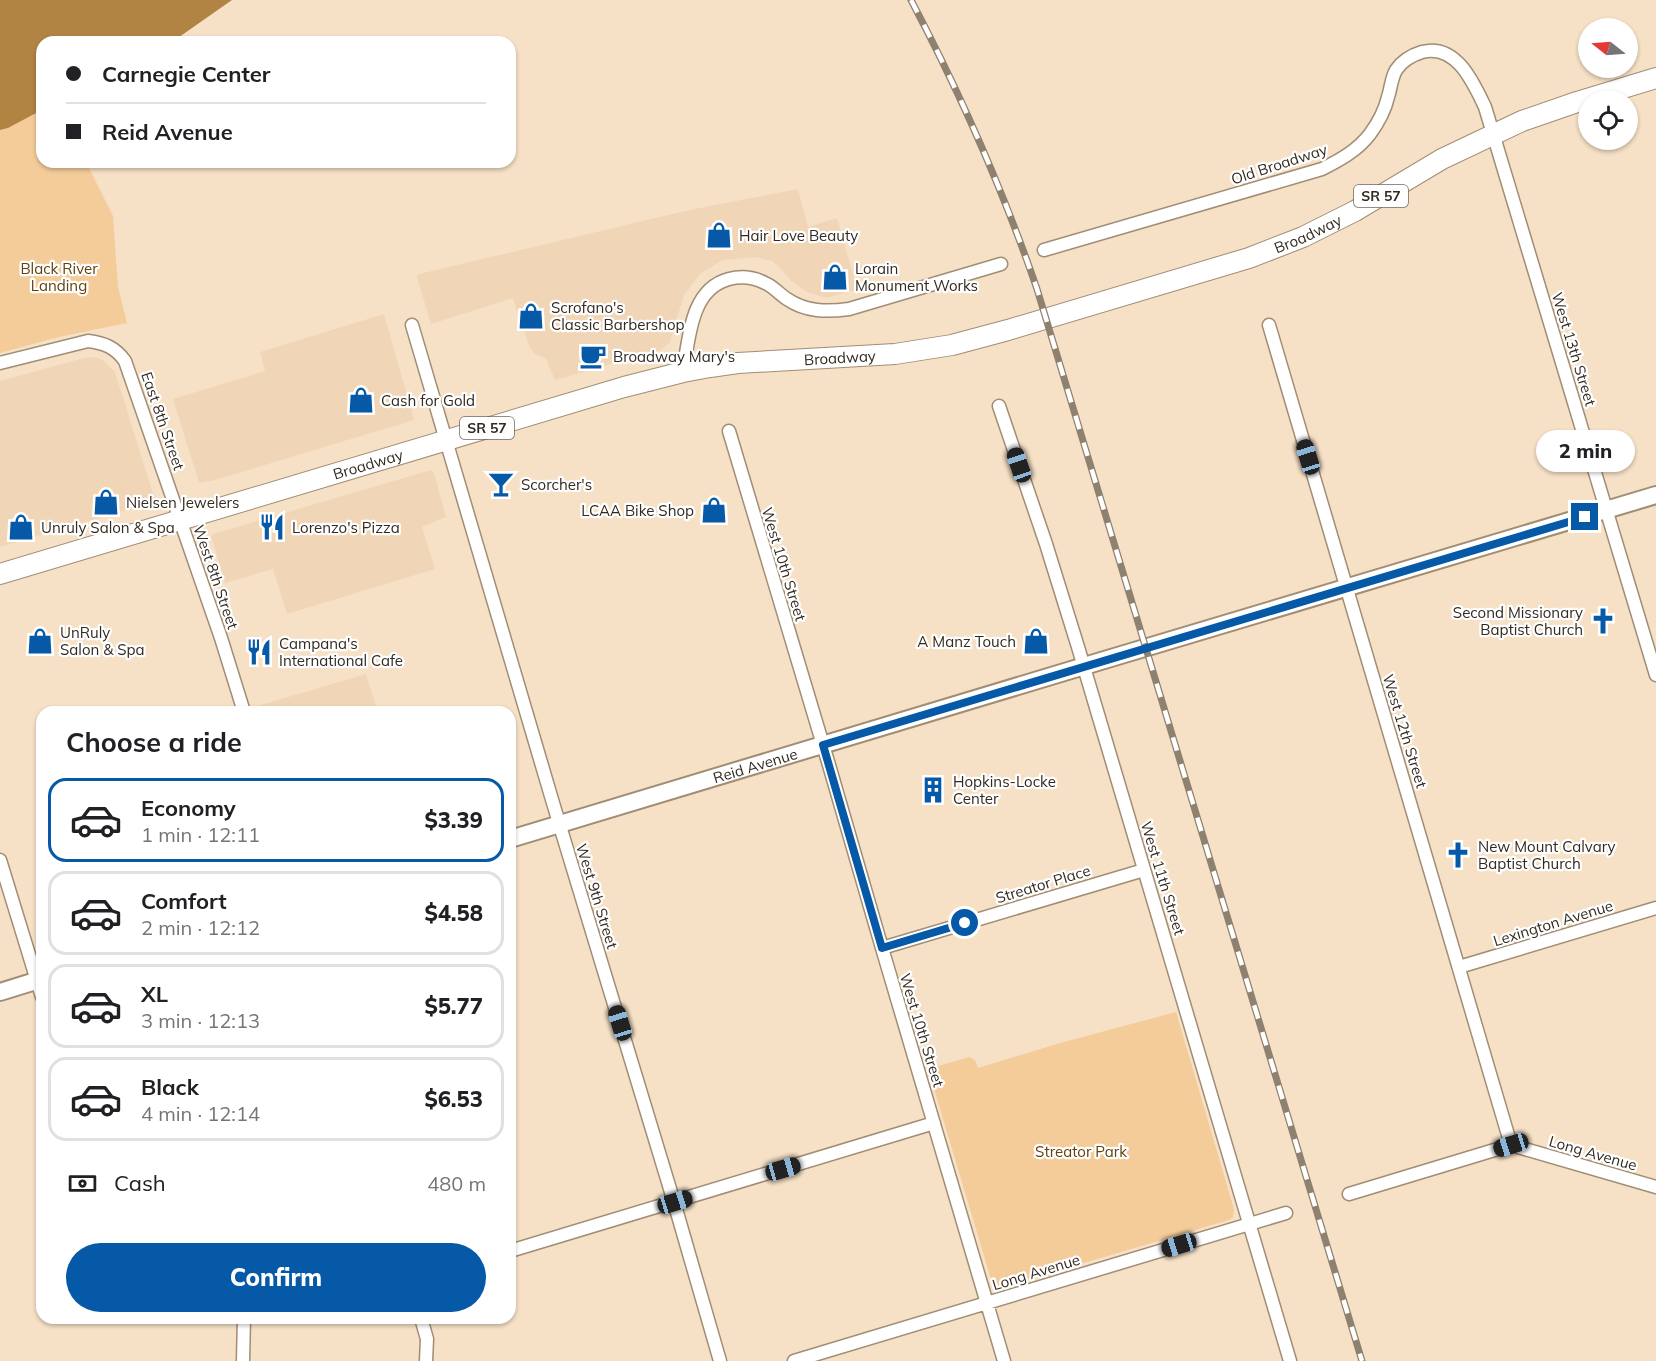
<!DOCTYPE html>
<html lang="en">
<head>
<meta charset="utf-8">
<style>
  body { margin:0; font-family:Mulish,sans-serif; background:#f6f6f6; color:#202124; height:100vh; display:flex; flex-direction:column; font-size:22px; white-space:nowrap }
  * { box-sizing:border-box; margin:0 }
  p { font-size:20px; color:#757577 }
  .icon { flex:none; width:33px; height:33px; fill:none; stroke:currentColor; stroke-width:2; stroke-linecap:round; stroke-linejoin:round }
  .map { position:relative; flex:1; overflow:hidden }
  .panel { position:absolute; left:36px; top:706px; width:480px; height:618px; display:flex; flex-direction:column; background:#fff; border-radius:18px; box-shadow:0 2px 4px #0004 }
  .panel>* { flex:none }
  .guide { position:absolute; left:36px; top:36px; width:480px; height:132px; border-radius:18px; box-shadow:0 2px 4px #0004; display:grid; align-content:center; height:132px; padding:0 30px; background:#fff }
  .needle { width:39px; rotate:287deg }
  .fabs { position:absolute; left:1578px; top:18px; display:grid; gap:12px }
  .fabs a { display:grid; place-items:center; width:60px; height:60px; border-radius:50%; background:#fff; box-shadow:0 2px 4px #0004; font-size:30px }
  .end { position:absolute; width:27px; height:27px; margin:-14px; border:8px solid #0559a7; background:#fff; box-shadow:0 0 0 3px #fff }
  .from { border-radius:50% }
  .bubble { position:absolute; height:42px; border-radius:21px; background:#fff; box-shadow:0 2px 4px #0004; font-size:20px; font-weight:800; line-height:42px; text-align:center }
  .car { position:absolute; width:18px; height:36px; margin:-18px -9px; border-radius:8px; box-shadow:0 0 4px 2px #0007; background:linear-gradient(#222 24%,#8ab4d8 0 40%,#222 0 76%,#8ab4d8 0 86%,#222 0) }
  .guide b { display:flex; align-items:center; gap:21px; height:57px; font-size:22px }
  .guide b+b { border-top:2px solid #e0e0e0 }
  .guide i { width:15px; height:15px; background:#202124 }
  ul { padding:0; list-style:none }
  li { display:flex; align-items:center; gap:18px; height:84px; margin:0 12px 9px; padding:0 18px; border:3px solid #e0e0e0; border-radius:18px }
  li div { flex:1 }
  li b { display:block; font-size:22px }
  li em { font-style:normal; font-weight:800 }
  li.current { border-color:#0559a7 }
  li>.icon { width:54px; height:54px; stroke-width:1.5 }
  h2 { padding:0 30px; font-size:27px; line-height:72px }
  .pay { display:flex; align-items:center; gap:15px; height:66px; padding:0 30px; font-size:22px }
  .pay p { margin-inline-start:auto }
  .primary-button { display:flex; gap:12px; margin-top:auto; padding:12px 30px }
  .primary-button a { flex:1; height:69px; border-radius:36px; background:#0559a7; color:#fff; font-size:24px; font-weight:800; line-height:69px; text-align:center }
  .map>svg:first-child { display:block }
</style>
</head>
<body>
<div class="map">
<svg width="1656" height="1361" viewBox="0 0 1656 1361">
  <rect width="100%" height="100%" fill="#f6e1c7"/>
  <!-- built -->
  <path fill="#f0d6b6" d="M798,189L808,227L837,218L857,289L826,298L807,292L791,281L782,270L772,261L755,257L723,260L701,273L684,295L670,342L661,350L555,380L546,359L535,354L529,346L513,298L431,324L417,277L419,274L685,211Z
    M384,314L414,420L215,480L199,483L173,399L265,371L260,352Z
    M95,357L104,361L115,372L155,500L153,502L0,547V381L80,359Z
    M431,470L434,473L446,517L422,527L435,569L287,614L273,569L225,583L211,536L213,534Z
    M366,674L378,712H263L261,705Z"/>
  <!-- green -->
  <path fill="#f4cc99" d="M42,110V162H86L113,216L118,287L127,323L59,337L0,353V130L8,128Z
    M1176,1012L1234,1209L1233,1217L1229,1220L1020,1282L999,1288L993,1286L929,1072L935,1067L969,1057L975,1060L978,1068L1060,1043Z"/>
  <!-- water -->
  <path fill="#b28443" d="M0,0H232L172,42H42V110L8,128L0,130Z"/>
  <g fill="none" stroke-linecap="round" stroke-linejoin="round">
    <!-- minor casing -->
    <g stroke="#a08d74" stroke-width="15">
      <path id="minor" d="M1044,250L1322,169C1340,160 1358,150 1370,134C1378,123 1385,110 1388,97C1391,88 1391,79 1396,70C1402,61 1412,55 1422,52C1456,43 1473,82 1485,107L1656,675
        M412,325L553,803L674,1202L720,1361
        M1269,325L1511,1145
        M0,363L88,341C104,343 115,347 125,361L221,638L244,712
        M683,372C689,340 690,289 729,279C741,276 753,277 765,283C773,286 779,294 787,299C806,312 827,312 849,309L1001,264
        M999,406L1046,544L1078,647L1290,1361
        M729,431L829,765L882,948L1004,1361
        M0,860L42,997
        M882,948L1144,870
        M1459,967L1656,908
        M1349,1194L1511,1145L1656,1187
        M510,1251L934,1123
        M421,1318L427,1339L426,1361
        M243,1361L244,1318
        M794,1361L1286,1213"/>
    </g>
    <!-- tertiary casing -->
    <g stroke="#a08d74" stroke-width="20">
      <g id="tertiary">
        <path id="s1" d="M510,839L1101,661L1656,495"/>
        <path d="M0,992L42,979"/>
      </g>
    </g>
    <!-- primary casing -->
    <g stroke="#a08d74" stroke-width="22">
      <g id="primary">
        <path id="s2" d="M0,574L624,387L683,372L710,367L738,363L895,354L952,345L1008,330L1249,258L1303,237L1355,211L1442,159L1522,121L1577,102L1656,78"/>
      </g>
    </g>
    <!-- minor -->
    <use href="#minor" stroke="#fff" stroke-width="12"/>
    <!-- tertiary -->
    <use href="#tertiary" stroke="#fff" stroke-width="16"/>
    <!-- primary -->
    <use href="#primary" stroke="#fff" stroke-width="20"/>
    <!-- rail casing -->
    <g stroke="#8f816f" stroke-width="7">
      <path id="rail" d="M911,0C960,93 1003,190 1037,289L1362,1361"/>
    </g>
    <!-- rail -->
    <use href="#rail" stroke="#fff" stroke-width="4.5" stroke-dasharray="14" stroke-linecap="butt"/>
  </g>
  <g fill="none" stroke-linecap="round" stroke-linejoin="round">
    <!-- route -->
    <path stroke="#0559a7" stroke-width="8" d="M965,923L882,948L823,745L1585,517"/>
  </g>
  <!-- icons -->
  <defs>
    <g id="shop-bare" transform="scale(2.07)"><path d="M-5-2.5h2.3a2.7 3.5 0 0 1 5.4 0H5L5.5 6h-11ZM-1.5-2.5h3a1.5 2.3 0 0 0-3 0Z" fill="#0559a7" stroke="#fff" stroke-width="2.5" paint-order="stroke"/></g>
    <g id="cafe-bare" transform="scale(2.07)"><path d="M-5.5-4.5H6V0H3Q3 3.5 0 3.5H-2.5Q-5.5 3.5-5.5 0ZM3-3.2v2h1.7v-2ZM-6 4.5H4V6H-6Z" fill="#0559a7" stroke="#fff" stroke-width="2.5" paint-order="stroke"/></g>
    <g id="bar-bare" transform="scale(2.07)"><path d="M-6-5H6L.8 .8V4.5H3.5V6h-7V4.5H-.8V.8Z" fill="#0559a7" stroke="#fff" stroke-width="2.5" paint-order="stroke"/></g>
    <g id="restaurant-bare" transform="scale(2.07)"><path d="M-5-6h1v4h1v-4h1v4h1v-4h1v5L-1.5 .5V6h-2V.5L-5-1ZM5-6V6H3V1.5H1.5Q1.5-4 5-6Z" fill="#0559a7" stroke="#fff" stroke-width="2.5" paint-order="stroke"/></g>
    <g id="church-bare" transform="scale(2.07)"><path d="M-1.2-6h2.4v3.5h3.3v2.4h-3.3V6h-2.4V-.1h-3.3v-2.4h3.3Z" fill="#0559a7" stroke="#fff" stroke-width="2.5" paint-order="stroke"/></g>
    <g id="building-bare" transform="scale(2.07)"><path d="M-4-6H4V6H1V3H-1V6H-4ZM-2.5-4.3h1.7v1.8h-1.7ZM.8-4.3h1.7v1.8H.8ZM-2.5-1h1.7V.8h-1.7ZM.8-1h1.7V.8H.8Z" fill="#0559a7" stroke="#fff" stroke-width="2.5" paint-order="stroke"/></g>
  </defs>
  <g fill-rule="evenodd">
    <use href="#shop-bare" x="719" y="235"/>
    <use href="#shop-bare" x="835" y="277"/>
    <use href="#shop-bare" x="531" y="316"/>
    <use href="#cafe-bare" x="593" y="356"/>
    <use href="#shop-bare" x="361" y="400"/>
    <use href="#bar-bare" x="501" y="484"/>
    <use href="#shop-bare" x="106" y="502"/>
    <use href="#shop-bare" x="714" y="510"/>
    <use href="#shop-bare" x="21" y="527"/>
    <use href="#restaurant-bare" x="272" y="527"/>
    <use href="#church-bare" x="1603" y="621"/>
    <use href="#shop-bare" x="40" y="641"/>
    <use href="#shop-bare" x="1036" y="641"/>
    <use href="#restaurant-bare" x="259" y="652"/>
    <use href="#building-bare" x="933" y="790"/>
    <use href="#church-bare" x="1458" y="855"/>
  </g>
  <g text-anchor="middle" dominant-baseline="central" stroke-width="4.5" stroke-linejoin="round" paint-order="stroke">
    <!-- shield labels -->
    <g fill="#fff" stroke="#706a63" stroke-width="1.5">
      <rect x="1354" y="185" width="54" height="22" rx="4.5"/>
      <rect x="460" y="417" width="54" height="22" rx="4.5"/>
    </g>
    <g font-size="14" font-weight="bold" fill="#322a20">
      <text x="1381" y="196">SR 57</text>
      <text x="487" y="428">SR 57</text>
    </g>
    <!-- street labels -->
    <g font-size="15" fill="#322a20" stroke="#fff">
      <text transform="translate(1279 164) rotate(-18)">Old Broadway</text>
      <text stroke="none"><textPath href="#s2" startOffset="1356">Broadway</textPath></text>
      <text transform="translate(1574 349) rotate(73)">West 13th Street</text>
      <text stroke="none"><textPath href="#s2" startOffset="870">Broadway</textPath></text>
      <text transform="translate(163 421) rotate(71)">East 8th Street</text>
      <text stroke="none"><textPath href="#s2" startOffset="384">Broadway</textPath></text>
      <text transform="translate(784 564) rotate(73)">West 10th Street</text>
      <text transform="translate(216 577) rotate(71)">West 8th Street</text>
      <text transform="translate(1405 731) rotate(73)">West 12th Street</text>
      <text stroke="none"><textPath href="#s1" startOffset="256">Reid Avenue</textPath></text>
      <text transform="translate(1163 878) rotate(73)">West 11th Street</text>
      <text transform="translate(1043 884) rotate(-17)">Streator Place</text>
      <text transform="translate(597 896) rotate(73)">West 9th Street</text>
      <text transform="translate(1553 923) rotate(-17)">Lexington Avenue</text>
      <text transform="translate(922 1030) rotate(73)">West 10th Street</text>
      <text transform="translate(1593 1153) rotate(16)">Long Avenue</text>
      <text transform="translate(1036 1272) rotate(-17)">Long Avenue</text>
    </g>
    <!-- poi labels -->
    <g font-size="15" fill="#322a20" stroke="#fff" text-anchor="start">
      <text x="739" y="235">Hair Love Beauty</text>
      <text x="855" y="268">Lorain<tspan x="855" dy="17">Monument Works</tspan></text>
      <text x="551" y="307">Scrofano's<tspan x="551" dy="17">Classic Barbershop</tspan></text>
      <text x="613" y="356">Broadway Mary's</text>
      <text x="381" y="400">Cash for Gold</text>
      <text x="521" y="484">Scorcher's</text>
      <text x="126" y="502">Nielsen Jewelers</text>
      <text x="694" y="510" text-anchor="end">LCAA Bike Shop</text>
      <text x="41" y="527">Unruly Salon &amp; Spa</text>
      <text x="292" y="527">Lorenzo's Pizza</text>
      <text x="1583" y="612" text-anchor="end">Second Missionary<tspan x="1583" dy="17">Baptist Church</tspan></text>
      <text x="60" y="632">UnRuly<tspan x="60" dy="17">Salon &amp; Spa</tspan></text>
      <text x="1016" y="641" text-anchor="end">A Manz Touch</text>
      <text x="279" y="643">Campana's<tspan x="279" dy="17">International Cafe</tspan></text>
      <text x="953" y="781">Hopkins-Locke<tspan x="953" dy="17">Center</tspan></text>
      <text x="1478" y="846">New Mount Calvary<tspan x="1478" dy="17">Baptist Church</tspan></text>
    </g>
    <!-- park labels -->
    <g font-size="15" fill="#62420e" stroke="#fff">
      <text x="59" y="268">Black River<tspan x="59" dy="17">Landing</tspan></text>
      <text x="1081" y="1151">Streator Park</text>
    </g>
  </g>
</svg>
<div class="fabs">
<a><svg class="needle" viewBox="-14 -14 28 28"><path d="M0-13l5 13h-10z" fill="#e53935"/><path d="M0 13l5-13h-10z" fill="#757577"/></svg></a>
<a><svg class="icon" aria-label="locate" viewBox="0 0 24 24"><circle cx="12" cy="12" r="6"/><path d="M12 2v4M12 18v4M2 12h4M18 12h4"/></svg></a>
</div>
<i class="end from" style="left:965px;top:923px"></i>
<i class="end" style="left:1585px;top:517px"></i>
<div class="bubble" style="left:1536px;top:430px;width:99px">2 min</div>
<i class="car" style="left:1308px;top:457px;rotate:343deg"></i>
<i class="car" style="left:1019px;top:465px;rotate:341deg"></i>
<i class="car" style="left:620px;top:1023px;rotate:343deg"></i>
<i class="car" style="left:1511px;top:1145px;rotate:253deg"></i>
<i class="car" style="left:783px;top:1169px;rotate:74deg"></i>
<i class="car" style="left:675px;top:1202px;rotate:73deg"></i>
<i class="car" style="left:1179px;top:1245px;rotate:253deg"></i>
<div class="guide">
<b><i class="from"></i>Carnegie Center</b>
<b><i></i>Reid Avenue</b>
</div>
<section class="panel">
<h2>Choose a ride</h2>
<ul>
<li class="current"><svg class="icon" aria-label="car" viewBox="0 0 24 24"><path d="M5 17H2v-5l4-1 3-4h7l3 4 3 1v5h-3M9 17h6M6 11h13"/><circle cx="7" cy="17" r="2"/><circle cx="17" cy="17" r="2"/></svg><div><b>Economy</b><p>1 min · 12:11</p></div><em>$3.39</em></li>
<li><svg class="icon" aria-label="car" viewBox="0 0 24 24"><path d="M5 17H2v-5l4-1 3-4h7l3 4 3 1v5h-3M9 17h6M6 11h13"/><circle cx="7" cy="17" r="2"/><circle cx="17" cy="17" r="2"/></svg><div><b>Comfort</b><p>2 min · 12:12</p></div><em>$4.58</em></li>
<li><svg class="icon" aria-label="car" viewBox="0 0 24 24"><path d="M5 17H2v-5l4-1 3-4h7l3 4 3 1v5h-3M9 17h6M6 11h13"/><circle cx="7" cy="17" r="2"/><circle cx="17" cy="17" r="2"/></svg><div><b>XL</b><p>3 min · 12:13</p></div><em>$5.77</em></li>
<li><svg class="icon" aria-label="car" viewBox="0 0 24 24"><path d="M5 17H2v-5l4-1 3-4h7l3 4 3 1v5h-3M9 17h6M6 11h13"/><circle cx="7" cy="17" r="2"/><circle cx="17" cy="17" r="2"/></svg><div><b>Black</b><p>4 min · 12:14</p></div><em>$6.53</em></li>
</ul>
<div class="pay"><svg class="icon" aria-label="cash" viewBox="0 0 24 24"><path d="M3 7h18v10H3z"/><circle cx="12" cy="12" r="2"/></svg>Cash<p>480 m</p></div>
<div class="primary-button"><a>Confirm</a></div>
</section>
</div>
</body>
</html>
